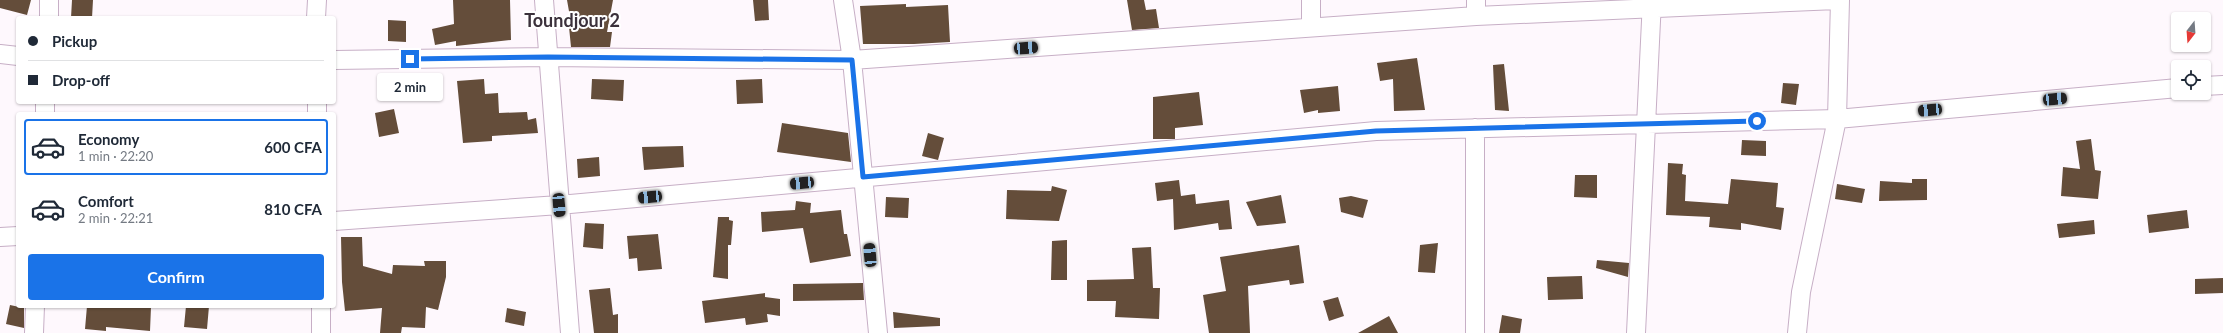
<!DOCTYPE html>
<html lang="en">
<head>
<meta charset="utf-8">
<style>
  body { margin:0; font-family:Lato,sans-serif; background:#f2f2f3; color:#1f2937; height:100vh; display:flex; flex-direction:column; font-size:15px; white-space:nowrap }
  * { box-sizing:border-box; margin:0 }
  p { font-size:13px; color:#747a83 }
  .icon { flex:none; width:22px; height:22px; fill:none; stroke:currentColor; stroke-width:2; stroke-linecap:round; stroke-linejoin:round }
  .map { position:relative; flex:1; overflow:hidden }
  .panel { position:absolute; left:16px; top:112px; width:320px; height:196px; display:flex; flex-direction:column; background:#fff; border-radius:4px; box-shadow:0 1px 3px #0004 }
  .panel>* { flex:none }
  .banner { position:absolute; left:16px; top:16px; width:320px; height:88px; border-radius:4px; box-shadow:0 1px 3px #0004; display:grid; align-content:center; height:88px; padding:0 12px; background:#fff }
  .needle { width:26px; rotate:197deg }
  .controls { position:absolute; left:2171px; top:12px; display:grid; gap:8px }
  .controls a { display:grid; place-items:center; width:40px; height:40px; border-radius:4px; background:#fff; box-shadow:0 1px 3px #0004; font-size:20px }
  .end { position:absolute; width:18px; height:18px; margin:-9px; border:5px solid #1a73e8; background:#fff; box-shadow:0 0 0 2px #fff }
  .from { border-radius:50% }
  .bubble { position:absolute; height:28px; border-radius:4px; background:#fff; box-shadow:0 1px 3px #0004; font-size:13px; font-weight:700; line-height:28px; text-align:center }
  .car { position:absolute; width:12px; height:24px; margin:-12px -6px; border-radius:5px; box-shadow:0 0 3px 1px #0007; background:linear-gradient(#222 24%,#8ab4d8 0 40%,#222 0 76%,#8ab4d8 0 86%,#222 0) }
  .banner b { display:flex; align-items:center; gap:14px; height:38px; font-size:15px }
  .banner b+b { border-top:1px solid #e0e1e3 }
  .banner i { width:10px; height:10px; background:#1f2937 }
  ul { padding:7px 0 0; list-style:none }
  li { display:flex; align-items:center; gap:12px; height:56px; margin:0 8px 6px; padding:0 4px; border:2px solid transparent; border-radius:4px }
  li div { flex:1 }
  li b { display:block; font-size:15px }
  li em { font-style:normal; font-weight:700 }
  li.on { border-color:#1a73e8 }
  li>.icon { width:36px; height:36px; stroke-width:1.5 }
  .action { display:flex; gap:8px; margin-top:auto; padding:8px 12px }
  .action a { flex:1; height:46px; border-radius:4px; background:#1a73e8; color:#fff; font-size:16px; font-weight:700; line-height:46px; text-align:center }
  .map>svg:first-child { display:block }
</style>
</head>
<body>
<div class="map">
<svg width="2223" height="333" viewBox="0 0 2223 333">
  <rect width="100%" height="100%" fill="#fef8fd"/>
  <!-- building -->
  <path fill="#644d3a" d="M0,0H31L27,15L0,8Z
    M72,0H93L92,18H71Z
    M453,0H510L511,40L456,46V41L435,45L432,29L454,24Z
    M567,0H613L607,32H612L610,47H571L568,17H570Z
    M753,0H768L769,20L755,21Z
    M1127,0H1144L1146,10L1156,9L1159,28L1132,30Z
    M906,4V7L948,5L950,42L914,44H863L860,6Z
    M388,20L406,21V42L388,41Z
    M1417,58L1425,110L1394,111L1393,79L1380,81L1377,63Z
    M1504,64L1509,111L1495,110L1493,65Z
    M484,79L485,94L498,93L499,113L527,112L528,120L536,118L538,133L492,136V141L463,143L457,81Z
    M592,79L624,80L623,101L591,99Z
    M762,79L763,103L737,104L736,80Z
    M1783,83L1799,84L1796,105L1781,103Z
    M1338,86L1340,111L1318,113V110L1304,113L1300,90Z
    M1199,92L1203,125L1175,128V139H1153V97Z
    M394,109L399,133L379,137L375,113Z
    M782,123L848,133L851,162L777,152Z
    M928,133L944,138L938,160L922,156Z
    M2091,139L2095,170L2101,171L2098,199L2061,196L2063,167L2080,169L2076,141Z
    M1742,140L1766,141V156L1741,155Z
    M683,146L684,167L644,170L642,147Z
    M599,157L600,176L578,178L577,159Z
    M1668,163L1683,164L1682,174L1686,175L1685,201L1728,204L1731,179L1778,183L1776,207L1784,208L1781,230L1741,223V230L1709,227L1710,217L1666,215Z
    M1575,175H1597V198L1574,197Z
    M1912,179H1927V200L1879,201L1880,181L1912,183Z
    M1179,180L1181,196L1195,194L1196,204L1229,200L1232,229L1219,230L1218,223L1174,230L1173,199L1157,201L1155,183Z
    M1837,184L1865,189L1862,203L1835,199Z
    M1052,186L1067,190L1059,221L1006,219L1007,190L1051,191Z
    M1281,195L1286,223L1257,226L1246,202Z
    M1351,196L1368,200L1363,218L1341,212L1339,198Z
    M886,197L909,198L908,218L885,217Z
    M796,201L811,203L810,213L841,210L844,234H847L851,256L810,263L803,228L762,232L761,212L795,210Z
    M2187,210L2189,228L2149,233L2147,215Z
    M718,217H729V220L733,221L731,245H728V279L713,277Z
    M2094,220L2095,234L2059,238L2057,224Z
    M585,223L604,224L603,249L583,247Z
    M658,234L662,269L638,271L637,258L629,259L627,236Z
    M341,237H362L363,266L392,274L393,265L425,266L424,261H446V277L438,310L426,307L425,328L402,327L401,333H380L382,308L345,311L342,282Z
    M1067,240V280H1051L1052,241Z
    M1438,243L1435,273L1418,272L1420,245Z
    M1299,245L1304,283L1290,285L1289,280L1248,286L1250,333H1209L1203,295L1226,291L1220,257Z
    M1151,247L1153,288H1160L1159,319L1115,317L1116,301H1087V280L1134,279L1132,248Z
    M1597,260L1629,263L1628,277L1596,268Z
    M1582,276L1583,299L1548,300L1547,277Z
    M2223,278V293L2195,294V279Z
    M863,283L864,300L793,301V284Z
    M610,288L613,315L618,314V333H594L589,290Z
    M765,293V297L780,299V316L767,314L768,322L746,325L745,318L705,323L702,301Z
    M1338,297L1344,316L1329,321L1323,301Z
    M10,305L24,308V328L6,324Z
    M87,306L151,307L150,331L106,327V331L85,329Z
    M186,306H209L207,329L184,327Z
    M507,308L526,312L524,326L505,322Z
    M893,312L940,318V326L894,328Z
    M1502,315L1522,319L1520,333H1499Z
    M1389,316L1398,333H1358Z"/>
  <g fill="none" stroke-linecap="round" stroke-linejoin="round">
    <!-- minor casing -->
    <g stroke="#c7afc6" stroke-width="20">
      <path id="minor" d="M544,0L570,333
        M843,0L852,60L878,333
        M1311,0V27
        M1476,16V0
        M49,18V0
        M316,18L317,0
        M0,54L18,56
        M334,60L548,57L852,60L1476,16L1837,0
        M2204,86L2223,85
        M317,102V114
        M45,114V102
        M334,221L559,205L1376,131L1837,119L2178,88
        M0,237L18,236
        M321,306V333
        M34,333L35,306
        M1475,333V128
        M1636,333L1652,0
        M1797,333L1801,292L1837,119L1840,0"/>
    </g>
    <!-- minor -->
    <use href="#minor" stroke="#fff" stroke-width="18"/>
  </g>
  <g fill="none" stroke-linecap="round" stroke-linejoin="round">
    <!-- route -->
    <path stroke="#1a73e8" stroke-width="5" d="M410,59L548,57L852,60L863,177L1376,131L1757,121"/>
  </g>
  <g text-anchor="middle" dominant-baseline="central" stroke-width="4" stroke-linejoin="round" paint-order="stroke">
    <!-- district labels -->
    <g font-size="18" font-weight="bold" fill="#3b313b" stroke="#fff">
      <text x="572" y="20">Toundjour 2</text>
    </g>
  </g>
</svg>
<div class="controls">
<a><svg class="needle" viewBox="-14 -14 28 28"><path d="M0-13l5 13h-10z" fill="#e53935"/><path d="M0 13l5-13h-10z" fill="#747a83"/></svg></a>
<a><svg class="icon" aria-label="locate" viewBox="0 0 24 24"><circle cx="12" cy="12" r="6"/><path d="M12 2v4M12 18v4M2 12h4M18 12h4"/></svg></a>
</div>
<i class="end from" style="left:1757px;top:121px"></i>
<i class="end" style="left:410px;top:59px"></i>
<div class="bubble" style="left:377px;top:73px;width:66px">2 min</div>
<i class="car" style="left:1026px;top:48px;rotate:86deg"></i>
<i class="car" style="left:2055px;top:99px;rotate:85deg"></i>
<i class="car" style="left:1930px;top:110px;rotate:265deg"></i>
<i class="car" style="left:802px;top:183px;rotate:265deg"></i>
<i class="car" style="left:650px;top:197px;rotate:265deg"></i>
<i class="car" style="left:559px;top:205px;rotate:175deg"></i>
<i class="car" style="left:870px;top:255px;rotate:355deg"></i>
<div class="banner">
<b><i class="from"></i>Pickup</b>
<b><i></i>Drop-off</b>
</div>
<section class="panel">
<ul>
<li class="on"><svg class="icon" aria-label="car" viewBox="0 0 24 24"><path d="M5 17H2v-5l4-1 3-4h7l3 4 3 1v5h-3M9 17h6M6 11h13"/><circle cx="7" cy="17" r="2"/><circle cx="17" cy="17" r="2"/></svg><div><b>Economy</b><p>1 min · 22:20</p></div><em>600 CFA</em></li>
<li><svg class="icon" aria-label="car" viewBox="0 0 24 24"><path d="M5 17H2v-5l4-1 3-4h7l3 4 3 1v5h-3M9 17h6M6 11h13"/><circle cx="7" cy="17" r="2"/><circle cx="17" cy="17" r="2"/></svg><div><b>Comfort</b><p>2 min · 22:21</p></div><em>810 CFA</em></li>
</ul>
<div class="action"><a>Confirm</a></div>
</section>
</div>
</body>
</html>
